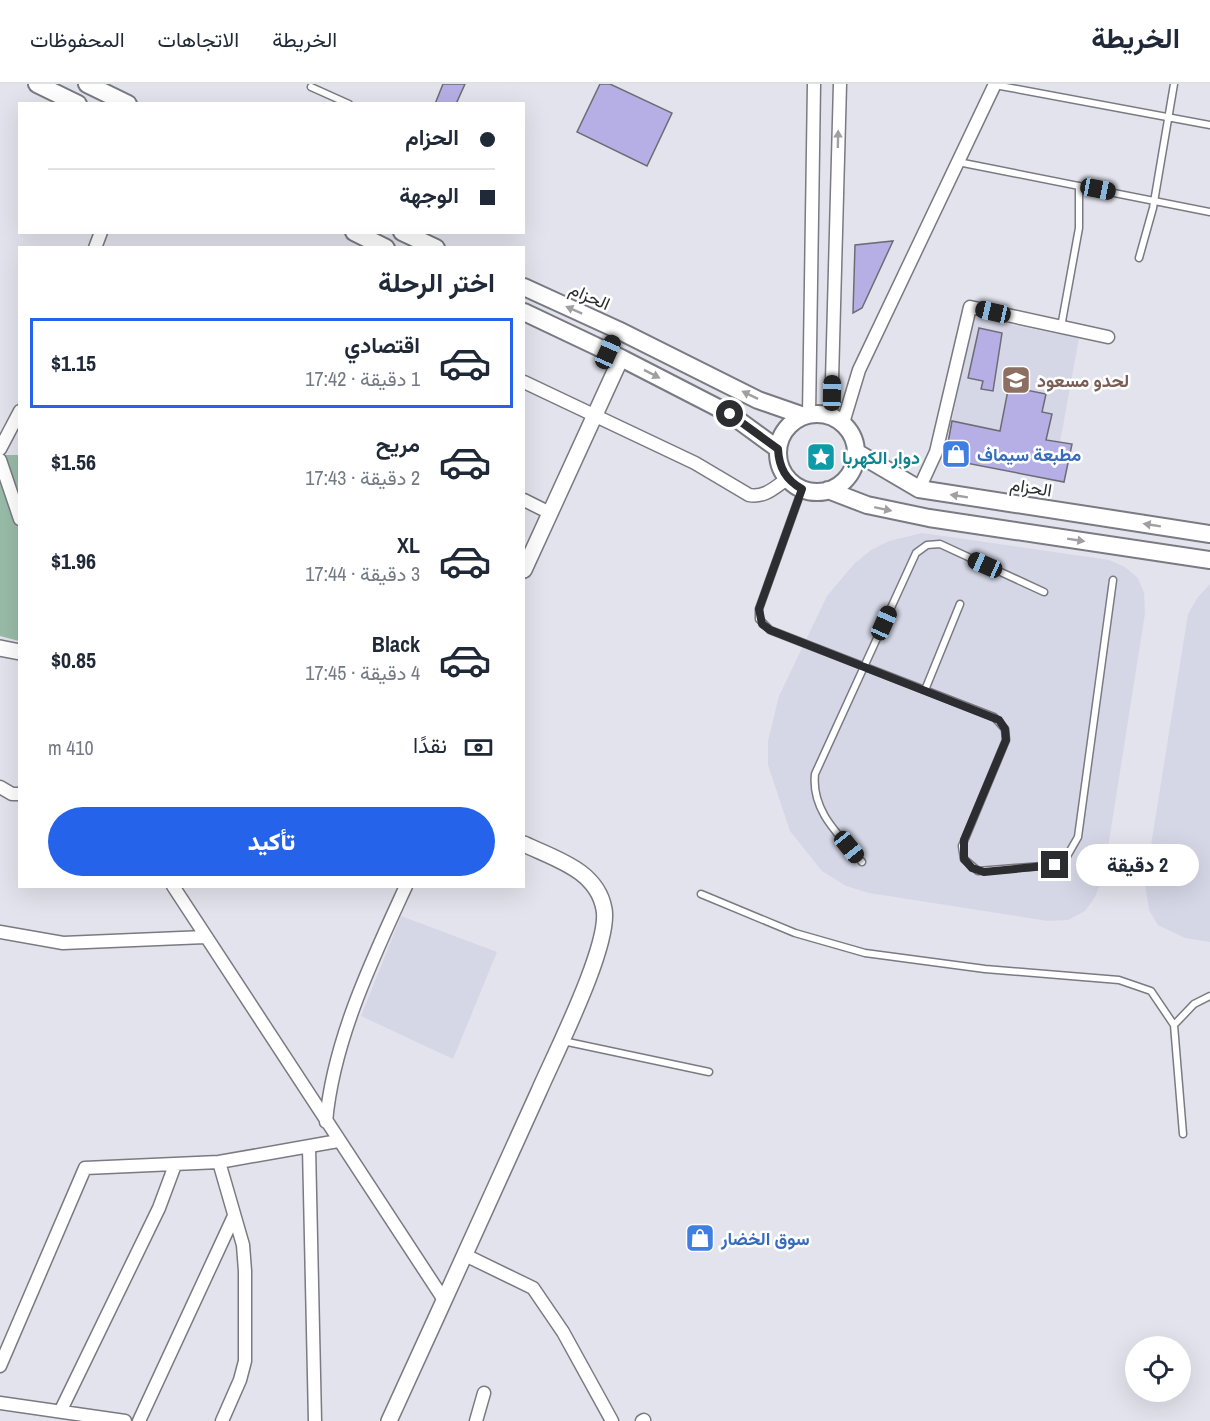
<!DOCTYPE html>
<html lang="ar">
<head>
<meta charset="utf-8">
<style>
  body { margin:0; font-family:"Archivo Narrow",Vazirmatn,sans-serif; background:#f6f6f7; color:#1f2937; direction:rtl; height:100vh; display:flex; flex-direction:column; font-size:22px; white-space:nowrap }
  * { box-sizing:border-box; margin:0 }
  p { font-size:20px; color:#747a83 }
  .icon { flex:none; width:33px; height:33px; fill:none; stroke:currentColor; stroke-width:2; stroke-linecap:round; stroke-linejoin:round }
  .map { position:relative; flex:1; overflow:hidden; direction:ltr }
  .panel { position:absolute; left:18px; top:162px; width:507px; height:642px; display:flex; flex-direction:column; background:#fff; border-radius:0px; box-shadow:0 6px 24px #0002; direction:rtl }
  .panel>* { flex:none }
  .top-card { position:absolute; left:18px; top:18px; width:507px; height:132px; border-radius:0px; box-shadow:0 6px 24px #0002; direction:rtl; display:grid; align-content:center; height:132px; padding:0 30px; background:#fff }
  .controls { position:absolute; left:1125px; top:1252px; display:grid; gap:12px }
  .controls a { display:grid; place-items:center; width:66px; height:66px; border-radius:50%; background:#fff; box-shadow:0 6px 24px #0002; font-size:30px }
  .end { position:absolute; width:27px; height:27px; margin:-14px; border:8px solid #2c2d30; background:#fff; box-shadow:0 0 0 3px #fff }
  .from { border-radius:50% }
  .bubble { position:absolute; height:42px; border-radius:21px; background:#fff; box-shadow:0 6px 24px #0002; font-size:20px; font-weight:800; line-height:42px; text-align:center; direction:rtl }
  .car { position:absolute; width:18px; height:36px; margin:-18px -9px; border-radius:8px; box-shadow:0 0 4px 2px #0007; background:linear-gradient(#222 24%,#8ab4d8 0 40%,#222 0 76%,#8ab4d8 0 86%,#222 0) }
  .top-card b { display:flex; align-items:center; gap:21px; height:57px; font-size:22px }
  .top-card b+b { border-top:2px solid #e0e1e3 }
  .top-card i { width:15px; height:15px; background:#1f2937 }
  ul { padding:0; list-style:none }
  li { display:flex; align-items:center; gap:18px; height:90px; margin:0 12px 9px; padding:0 18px; border:3px solid transparent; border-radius:0px }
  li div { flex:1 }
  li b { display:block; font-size:22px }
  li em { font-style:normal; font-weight:800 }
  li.selected { border-color:#2563eb }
  li>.icon { width:54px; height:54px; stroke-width:1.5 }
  h2 { padding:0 30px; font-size:27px; line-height:72px }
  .pay { display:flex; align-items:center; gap:15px; height:66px; padding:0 30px; font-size:22px }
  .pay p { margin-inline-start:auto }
  .cta { display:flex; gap:12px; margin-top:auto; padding:12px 30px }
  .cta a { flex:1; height:69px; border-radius:36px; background:#2563eb; color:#fff; font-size:24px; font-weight:800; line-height:69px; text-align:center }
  header { display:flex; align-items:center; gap:36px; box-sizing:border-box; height:84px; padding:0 30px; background:#fff; border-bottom:2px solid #e0e1e3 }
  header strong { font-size:28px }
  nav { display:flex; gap:33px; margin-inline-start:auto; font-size:21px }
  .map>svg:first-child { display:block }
</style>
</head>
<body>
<header>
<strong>الخريطة</strong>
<nav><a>الخريطة</a><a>الاتجاهات</a><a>المحفوظات</a></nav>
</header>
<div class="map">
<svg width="1210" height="1337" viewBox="0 0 1210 1337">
  <rect width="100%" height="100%" fill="#e2e3ec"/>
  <!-- built -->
  <path fill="#d5d7e6" d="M972,233L1079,254L1060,358L952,337Z
    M922,449L1109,476L1125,483L1138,494L1144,509L1145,529L1104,789L1095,813L1085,827L1068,836L1048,837L869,809L846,802L822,787L790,747L768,681V657L779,612L827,512L854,480L871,466L889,457Z
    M1210,500V858L1185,854L1158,841L1149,826L1145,799L1188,530L1198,513Z
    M401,832L497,868L453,975L361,932Z"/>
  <!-- green -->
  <path fill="#98bca8" d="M0,371H19V557L0,552Z"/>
  <!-- building -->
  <path fill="#b5afe6" stroke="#6d6c74" stroke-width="1.5" d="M443,0H465L456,20H435Z
    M600,0H610L672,29L647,82L577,48Z
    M893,157L862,224L853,229L855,161Z
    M979,244L1002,249L993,307L981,305L983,297L968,294Z
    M1016,304L1046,310L1042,328L1052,330L1046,356L1072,360L1064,398L945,375L952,337L1000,347L1008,306L1016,307Z"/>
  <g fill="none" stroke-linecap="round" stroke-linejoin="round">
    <!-- service casing -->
    <g stroke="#797a82" stroke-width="9">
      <path id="service" d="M995,1L1210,41
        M311,3L349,20
        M958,78L1210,128
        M1139,174L1153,124L1174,0
        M1061,243L1079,144V102
        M802,405L759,525V535L770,546L994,633L1005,645L1006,656L962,762L964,775L978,787L1055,781L1066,774L1078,753L1113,496
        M925,606L960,520
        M862,778C839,751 811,727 815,690L916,469L927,461L940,460L1044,508
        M701,810L795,849L865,869L985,885L1119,896L1151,907L1174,941
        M563,957L709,988
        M1183,1050L1174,941L1194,920L1210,912"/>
    </g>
    <!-- minor casing -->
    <g stroke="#797a82" stroke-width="15">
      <path id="minor" d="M95,164L101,148
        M524,298L695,379L749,411C765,414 775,403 787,395
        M809,331L814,0
        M831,333L840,0
        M843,339L859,286L995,0
        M0,365L20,327
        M0,376L20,435
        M919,405L936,368L970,223L1108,253
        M524,416L550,429
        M0,703L12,710H20
        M173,802L444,1216
        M0,848L63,859L205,853
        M326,1038C333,957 372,876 406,802
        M309,1063L315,1337
        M219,1078L243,1161L245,1187V1277L240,1296L222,1337
        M465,1171L533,1204L563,1248L612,1337
        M0,1282L85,1084L219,1078L338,1057
        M0,1319L125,1337
        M61,1326L159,1124L175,1081
        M139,1337L234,1132
        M476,1337L484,1309
        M642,1337L644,1336"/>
    </g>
    <!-- tertiary casing -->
    <g stroke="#797a82" stroke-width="18">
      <path id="tertiary" d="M524,486L621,274
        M0,564L20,568
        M389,1337C439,1227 490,1117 539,1007C555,970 611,860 604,825C597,786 555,775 524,760"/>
    </g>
    <!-- secondary casing -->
    <g stroke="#797a82" stroke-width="20">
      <path id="secondary" d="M37,0L78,20
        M87,0L128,20
        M354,148L386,164
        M402,148L436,164
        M524,203L618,246L758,316L804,332
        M524,228L621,274L730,330L778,365
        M778 369a39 39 0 1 1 78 0a39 39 0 1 1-78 0Z
        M856,368L919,405L1210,450
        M828,406L867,421L929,434L1210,476"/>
    </g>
    <!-- service -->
    <use href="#service" stroke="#fff" stroke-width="6"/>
    <!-- minor -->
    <use href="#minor" stroke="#fff" stroke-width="12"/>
    <!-- tertiary -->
    <use href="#tertiary" stroke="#fff" stroke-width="15"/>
    <!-- secondary -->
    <use href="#secondary" stroke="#fff" stroke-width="16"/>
  </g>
  <!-- one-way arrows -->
  <defs><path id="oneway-solid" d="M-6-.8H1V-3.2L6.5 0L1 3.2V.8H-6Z" transform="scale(1.5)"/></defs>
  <g fill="#a0a0a2">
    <use href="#oneway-solid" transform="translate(838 55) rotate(-89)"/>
    <use href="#oneway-solid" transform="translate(574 226) rotate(-156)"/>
    <use href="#oneway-solid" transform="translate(652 290) rotate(27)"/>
    <use href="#oneway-solid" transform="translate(750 311) rotate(-154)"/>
    <use href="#oneway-solid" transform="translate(959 412) rotate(-171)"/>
    <use href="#oneway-solid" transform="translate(883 425) rotate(12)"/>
    <use href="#oneway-solid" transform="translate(1152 441) rotate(-171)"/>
    <use href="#oneway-solid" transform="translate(1076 456) rotate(9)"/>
  </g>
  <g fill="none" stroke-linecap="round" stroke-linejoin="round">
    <!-- route -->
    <path stroke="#2c2d30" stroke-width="8" d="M730,330L778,365C779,384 786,396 802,405L759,525L762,540L770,546L999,636L1005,645L1006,656L964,756V775L972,784L984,788L1055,781"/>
  </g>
  <!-- icons -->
  <defs>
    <g id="school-square" transform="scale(1.5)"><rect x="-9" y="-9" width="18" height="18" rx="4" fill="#8d6e63" stroke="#fff"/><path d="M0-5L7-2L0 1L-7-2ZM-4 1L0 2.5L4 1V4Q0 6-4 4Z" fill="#fff"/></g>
    <g id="shop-square" transform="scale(1.5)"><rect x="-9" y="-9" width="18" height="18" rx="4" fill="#3f7fe0" stroke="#fff"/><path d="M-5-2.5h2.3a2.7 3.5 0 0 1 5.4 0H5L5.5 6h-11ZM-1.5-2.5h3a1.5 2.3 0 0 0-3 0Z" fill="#fff"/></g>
    <g id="sight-square" transform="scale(1.5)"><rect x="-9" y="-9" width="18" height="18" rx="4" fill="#0f9aa8" stroke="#fff"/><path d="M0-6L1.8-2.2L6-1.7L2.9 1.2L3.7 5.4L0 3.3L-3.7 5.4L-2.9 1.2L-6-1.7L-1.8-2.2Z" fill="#fff"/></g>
  </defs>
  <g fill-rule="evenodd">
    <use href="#school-square" x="1016" y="296"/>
    <use href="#shop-square" x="956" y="370"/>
    <use href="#sight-square" x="821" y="373"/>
    <use href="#shop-square" x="700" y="1154"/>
  </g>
  <g text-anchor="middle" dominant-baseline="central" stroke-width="5" stroke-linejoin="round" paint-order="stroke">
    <!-- street labels -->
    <g font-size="18" fill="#2c2d30" stroke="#fff">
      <text transform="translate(590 212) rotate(24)">الحزام</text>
      <text transform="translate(1031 403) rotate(9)">الحزام</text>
    </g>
    <!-- education labels -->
    <g font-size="18" font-weight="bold" fill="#785e54" stroke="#fff" text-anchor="start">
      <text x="1037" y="296">لحدو مسعود</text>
    </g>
    <!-- shop labels -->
    <g font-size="18" font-weight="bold" fill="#366cbe" stroke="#fff" text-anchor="start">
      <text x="977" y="370">مطبعة سيماف</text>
      <text x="721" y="1154">سوق الخضار</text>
    </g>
    <!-- culture labels -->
    <g font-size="18" font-weight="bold" fill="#0d838f" stroke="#fff" text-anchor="start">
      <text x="842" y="373">دوار الكهربا</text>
    </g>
  </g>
</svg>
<div class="controls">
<a><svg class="icon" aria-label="locate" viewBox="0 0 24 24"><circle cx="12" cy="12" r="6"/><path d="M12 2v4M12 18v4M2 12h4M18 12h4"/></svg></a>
</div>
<i class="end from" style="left:730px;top:330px"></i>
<i class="end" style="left:1055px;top:781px"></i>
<div class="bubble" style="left:1076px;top:760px;width:123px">2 دقيقة</div>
<i class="car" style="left:1098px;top:105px;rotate:101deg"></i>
<i class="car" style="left:993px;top:228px;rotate:283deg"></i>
<i class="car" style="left:608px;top:268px;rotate:24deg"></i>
<i class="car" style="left:832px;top:309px;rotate:1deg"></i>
<i class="car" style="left:985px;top:481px;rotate:294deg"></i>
<i class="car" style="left:884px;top:539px;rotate:24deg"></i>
<i class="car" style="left:849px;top:763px;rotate:141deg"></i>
<div class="top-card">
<b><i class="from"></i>الحزام</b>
<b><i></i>الوجهة</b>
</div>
<section class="panel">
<h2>اختر الرحلة</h2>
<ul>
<li class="selected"><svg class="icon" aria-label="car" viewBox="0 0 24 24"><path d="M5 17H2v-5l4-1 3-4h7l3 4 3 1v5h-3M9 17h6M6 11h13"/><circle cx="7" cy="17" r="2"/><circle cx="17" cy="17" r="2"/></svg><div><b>اقتصادي</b><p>1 دقيقة · 17:42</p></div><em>$1.15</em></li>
<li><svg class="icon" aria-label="car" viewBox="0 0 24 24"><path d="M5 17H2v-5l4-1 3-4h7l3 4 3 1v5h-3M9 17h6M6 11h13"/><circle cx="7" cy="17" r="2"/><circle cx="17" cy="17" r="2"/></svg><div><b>مريح</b><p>2 دقيقة · 17:43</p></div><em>$1.56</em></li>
<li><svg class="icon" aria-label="car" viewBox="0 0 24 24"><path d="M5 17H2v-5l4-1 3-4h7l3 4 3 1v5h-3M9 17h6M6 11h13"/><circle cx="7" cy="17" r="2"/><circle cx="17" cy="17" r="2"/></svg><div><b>XL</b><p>3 دقيقة · 17:44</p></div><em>$1.96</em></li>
<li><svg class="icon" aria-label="car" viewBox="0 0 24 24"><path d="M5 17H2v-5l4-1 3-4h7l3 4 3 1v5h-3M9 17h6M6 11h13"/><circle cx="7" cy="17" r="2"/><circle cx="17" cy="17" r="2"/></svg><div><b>Black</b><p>4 دقيقة · 17:45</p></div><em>$0.85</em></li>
</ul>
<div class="pay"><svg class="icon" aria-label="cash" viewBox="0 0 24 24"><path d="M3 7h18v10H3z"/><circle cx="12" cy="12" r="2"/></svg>نقدًا<p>410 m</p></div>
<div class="cta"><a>تأكيد</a></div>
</section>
</div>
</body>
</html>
